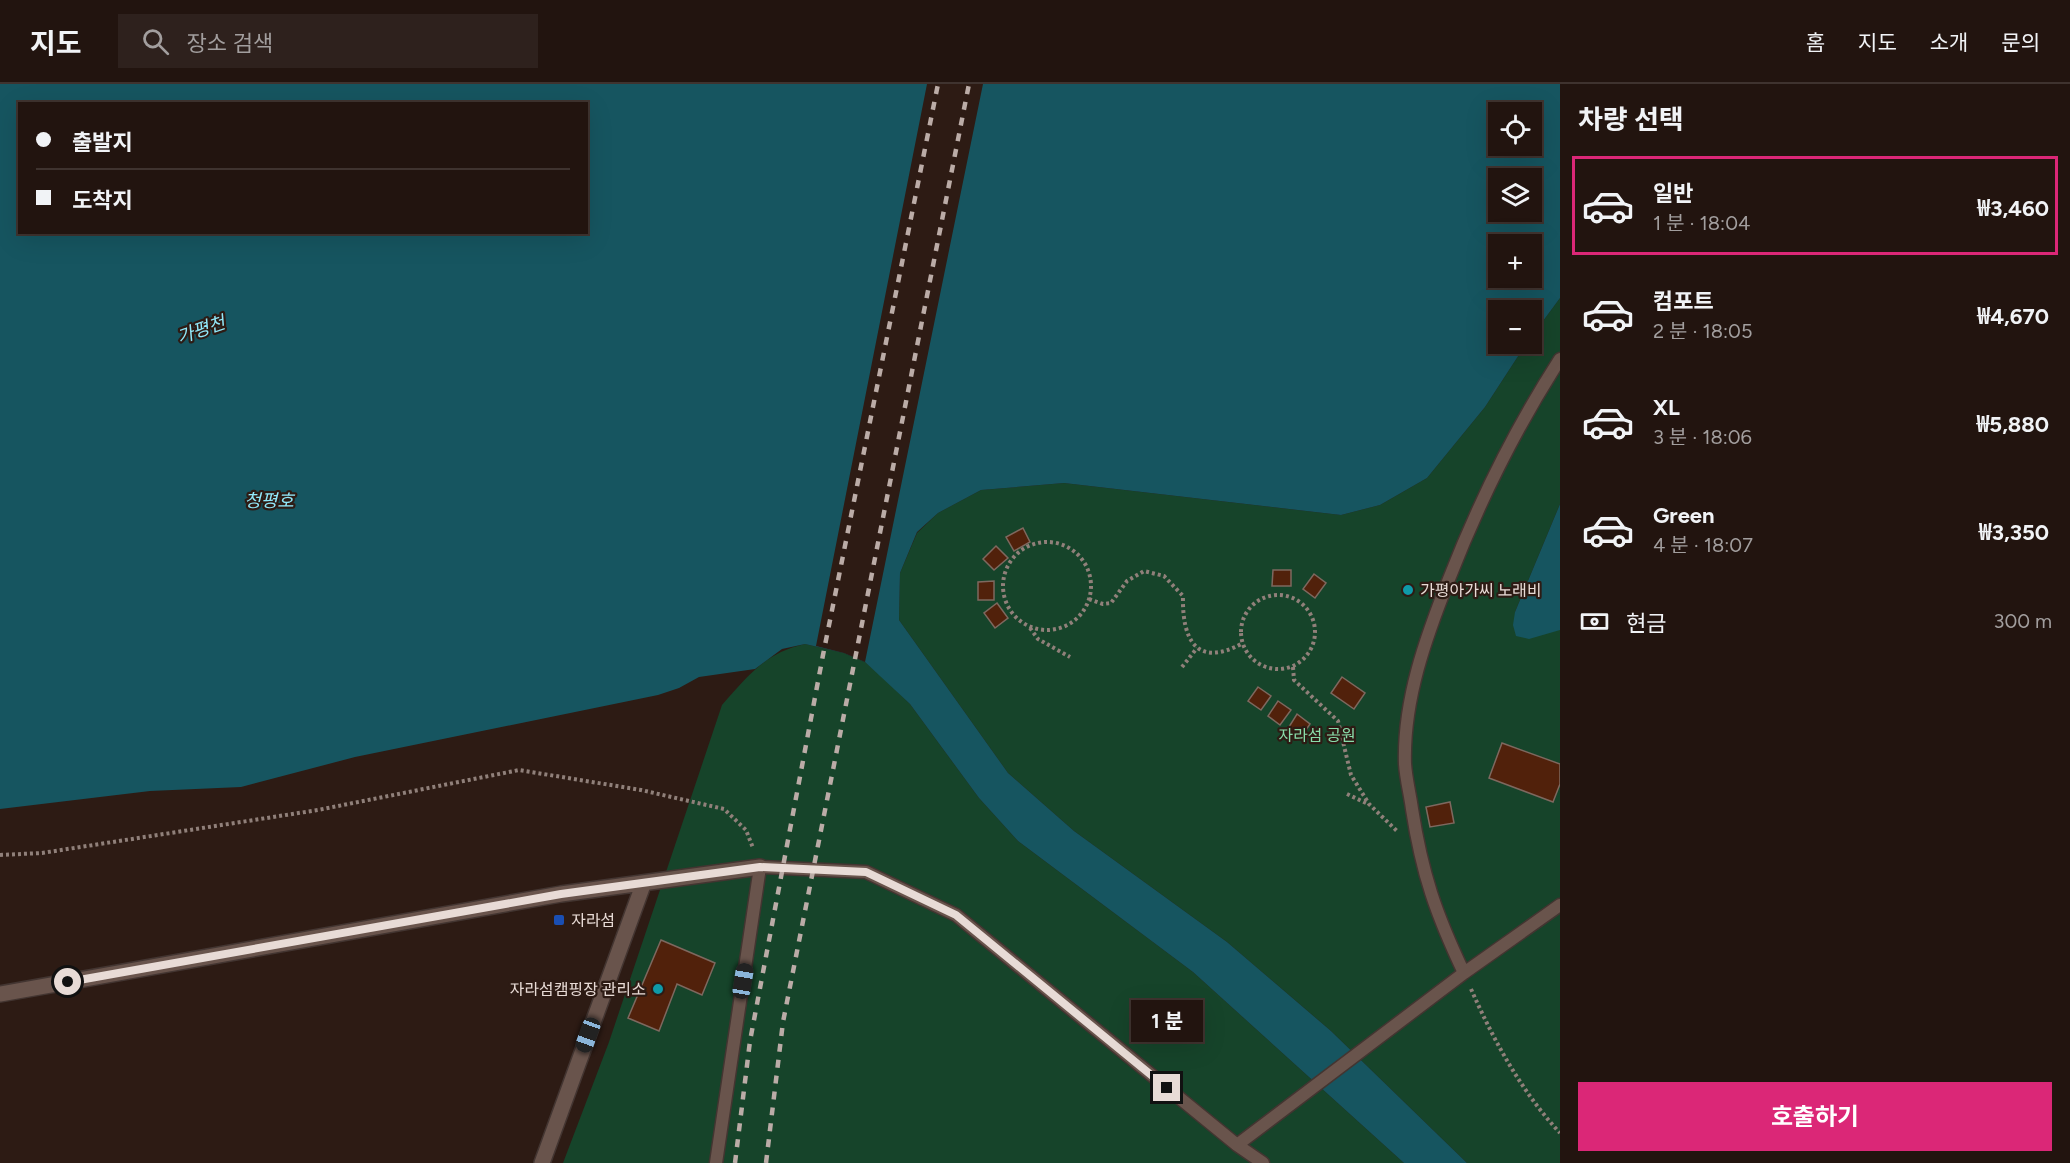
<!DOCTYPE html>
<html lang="ko">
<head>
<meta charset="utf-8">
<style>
  body { margin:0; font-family:Figtree,"Noto Sans KR",sans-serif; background:#2e211d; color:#f1f3f6; height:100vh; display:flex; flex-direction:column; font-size:22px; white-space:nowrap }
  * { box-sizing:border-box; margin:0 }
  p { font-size:20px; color:#a29e9e }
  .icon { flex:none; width:33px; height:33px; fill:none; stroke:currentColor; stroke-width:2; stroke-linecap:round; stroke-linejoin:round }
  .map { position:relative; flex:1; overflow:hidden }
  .panel { display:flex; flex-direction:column; background:#22140f; width:510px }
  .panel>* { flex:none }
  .banner { position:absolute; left:18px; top:18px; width:570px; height:132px; border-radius:0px; box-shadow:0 6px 24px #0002,0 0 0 2px #3f332f; display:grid; align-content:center; height:132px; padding:0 18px; background:#22140f }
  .buttons { position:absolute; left:1488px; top:18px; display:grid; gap:12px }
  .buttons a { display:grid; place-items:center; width:54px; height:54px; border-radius:0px; background:#22140f; box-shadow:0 6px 24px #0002,0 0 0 2px #3f332f; font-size:30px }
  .end { position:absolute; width:27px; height:27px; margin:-14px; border:8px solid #e8dbd6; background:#111; box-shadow:0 0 0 3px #111 }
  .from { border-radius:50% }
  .bubble { position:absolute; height:42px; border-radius:0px; background:#22140f; box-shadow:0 6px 24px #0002,0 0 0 2px #3f332f; font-size:20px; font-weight:700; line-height:42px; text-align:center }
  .car { position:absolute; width:18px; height:36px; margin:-18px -9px; border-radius:8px; box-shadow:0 0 4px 2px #0007; background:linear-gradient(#222 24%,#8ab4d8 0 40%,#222 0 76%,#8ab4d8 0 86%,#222 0) }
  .banner b { display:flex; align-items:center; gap:21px; height:57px; font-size:22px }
  .banner b+b { border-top:2px solid #3f332f }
  .banner i { width:15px; height:15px; background:#f1f3f6 }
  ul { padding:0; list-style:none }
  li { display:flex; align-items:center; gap:18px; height:99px; margin:0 12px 9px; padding:0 6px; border:3px solid transparent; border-radius:0px }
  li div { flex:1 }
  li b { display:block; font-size:22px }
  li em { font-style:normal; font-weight:700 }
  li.on { border-color:#db2777 }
  li>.icon { width:54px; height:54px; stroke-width:1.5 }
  h2 { padding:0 18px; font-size:27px; line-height:72px }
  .pay { display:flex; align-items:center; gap:15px; height:66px; padding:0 18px; font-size:22px }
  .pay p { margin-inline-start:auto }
  .cta { display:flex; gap:12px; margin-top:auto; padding:12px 18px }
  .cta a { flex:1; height:69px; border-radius:0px; background:#db2777; color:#fff; font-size:24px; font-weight:700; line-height:69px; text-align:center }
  header { display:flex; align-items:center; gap:36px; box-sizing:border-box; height:84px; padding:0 30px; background:#22140f; border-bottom:2px solid #3f332f }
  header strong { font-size:28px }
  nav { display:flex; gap:33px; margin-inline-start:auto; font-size:21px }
  .search { width:420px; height:54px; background:#2e211d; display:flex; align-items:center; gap:15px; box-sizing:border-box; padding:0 21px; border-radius:0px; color:#a29e9e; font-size:22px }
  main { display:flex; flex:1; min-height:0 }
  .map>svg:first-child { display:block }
</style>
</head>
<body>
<header>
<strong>지도</strong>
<div class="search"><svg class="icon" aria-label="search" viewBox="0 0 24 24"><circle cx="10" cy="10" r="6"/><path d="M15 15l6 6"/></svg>장소 검색</div>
<nav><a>홈</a><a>지도</a><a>소개</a><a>문의</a></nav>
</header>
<main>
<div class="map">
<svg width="1560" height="1079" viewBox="0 0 1560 1079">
  <rect width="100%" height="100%" fill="#2d1b14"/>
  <!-- green -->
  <path fill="#16442a" d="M1560,214V420L1515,528L1560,546V1079H1467L1331,947L1227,858L1074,747L1008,689L899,536L900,489L917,449L938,429L981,406L1064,399L1341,431L1380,421L1427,394L1485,323L1526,260H1532V252Z
    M805,560L844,569L865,578L880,591L910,620L979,714L1018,757L1193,888L1404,1079H563L609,958L722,621C749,591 765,569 805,560Z"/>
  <!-- water -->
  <path fill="#165560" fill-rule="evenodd" d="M0,0H1560V214L1532,252V226H1498V260H1526L1485,323L1427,394L1380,421L1341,431L1064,399L981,406L938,429L917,448L900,489L899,536L1008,689L1074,747L1227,858L1331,947L1467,1079H1404L1193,888L1018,757L979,714L910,620L865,578L844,569L805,560L782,565L755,585L699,593L679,604L658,611L355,673L241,703L150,707L0,725ZM20,20H586V148H20ZM1498,28H1532V62H1498ZM1498,94H1532V128H1498ZM1498,160H1532V194H1498Z
    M1560,420V546L1529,555L1516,552L1513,541L1515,528Z"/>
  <!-- pier -->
  <path fill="#2d1b14" d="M927,0H983L865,578L844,569L816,562Z"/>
  <!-- building -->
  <path fill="#51210b" stroke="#7e685f" stroke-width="1.5" d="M1023,444L1030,458L1014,467L1006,453Z
    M996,462L1008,474L994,486L983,475Z
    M1273,486H1291V502H1272Z
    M1314,490L1326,499L1315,514L1303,505Z
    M994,497V516H978V498Z
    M997,519L1008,534L995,544L984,529Z
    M1342,593L1365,609L1354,625L1331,609Z
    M1258,603L1271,612L1261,626L1248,617Z
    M1278,617L1291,626L1280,641L1268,632Z
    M1297,630L1310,640L1300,655L1287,646Z
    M1502,659L1560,680V700L1553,718L1489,694Z
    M1450,718L1454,739L1430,743L1426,723Z
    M661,856L715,879L702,911L677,900L659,947L628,934Z"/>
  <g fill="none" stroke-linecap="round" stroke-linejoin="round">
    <!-- service casing -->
    <g stroke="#433531" stroke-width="15">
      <path id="service" d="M1464,889C1436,830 1422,790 1412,725C1410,710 1406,695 1405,680C1403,616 1426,553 1449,495C1479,418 1515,345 1560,275
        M1237,1061L1464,889L1560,821
        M716,1079L760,783L866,788L956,831L1237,1061L1263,1079"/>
    </g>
    <!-- minor casing -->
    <g stroke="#433531" stroke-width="18">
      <path id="minor" d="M0,910L561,810L760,783
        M542,1079L643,801"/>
    </g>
    <!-- path -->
    <path stroke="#90807a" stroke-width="4" stroke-dasharray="3 3" stroke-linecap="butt" d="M1003 502a44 44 0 1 1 88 0a44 44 0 1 1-88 0Z
      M1241 548a37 37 0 1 1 74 0a37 37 0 1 1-74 0Z
      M1089,515L1103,520L1111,519L1127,497L1144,487L1164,492L1183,512C1182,555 1196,585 1243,559
      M1030,544L1038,555L1070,573
      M1182,583L1197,564
      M1293,583L1294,596L1338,637L1351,691L1369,720L1398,748
      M1347,710L1368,720
      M0,771L42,769L318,726L519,686L641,706L724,725L746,746L753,764
      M1471,905C1494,957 1521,1007 1560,1049"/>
    <!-- service -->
    <use href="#service" stroke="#69544c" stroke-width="12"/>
    <!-- minor -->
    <use href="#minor" stroke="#69544c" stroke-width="15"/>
    <!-- rail -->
    <path stroke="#bbaca7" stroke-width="4.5" stroke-dasharray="8 8" stroke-linecap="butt" d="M735,1079L750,957L823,571L938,0
      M766,1079L783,938L969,0"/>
  </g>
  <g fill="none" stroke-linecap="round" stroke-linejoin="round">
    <!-- route -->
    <path stroke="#e8dbd6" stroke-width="8" d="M68,898L561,810L760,783L866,788L956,831L1167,1004"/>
  </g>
  <!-- markers -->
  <g fill="#0f9aa8" stroke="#2d1b14" stroke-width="2">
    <circle cx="1408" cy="506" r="6"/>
    <circle cx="658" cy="905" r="6"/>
  </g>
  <rect fill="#1a4fb4" stroke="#2d1b14" stroke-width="2" x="553" y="830" width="12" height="12" rx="3"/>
  <g text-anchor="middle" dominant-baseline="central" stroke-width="4.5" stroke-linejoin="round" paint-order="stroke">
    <!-- poi labels -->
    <g font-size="16" fill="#e8dbd6" stroke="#2d1b14" text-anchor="start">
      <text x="1420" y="506">가평아가씨 노래비</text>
      <text x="571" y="836">자라섬</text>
      <text x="646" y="905" text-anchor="end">자라섬캠핑장 관리소</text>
    </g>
    <!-- park labels -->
    <g font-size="16" fill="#89dca9" stroke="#2d1b14">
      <text x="1317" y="651">자라섬 공원</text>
    </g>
    <!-- water labels -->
    <g font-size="18" font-style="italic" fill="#91e8f9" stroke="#2d1b14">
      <text transform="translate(201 246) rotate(-19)">가평천</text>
      <text x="269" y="417">청평호</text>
    </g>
  </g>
</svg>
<div class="buttons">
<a><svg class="icon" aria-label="locate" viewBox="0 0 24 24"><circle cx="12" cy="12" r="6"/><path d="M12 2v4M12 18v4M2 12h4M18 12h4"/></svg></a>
<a><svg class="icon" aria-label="layers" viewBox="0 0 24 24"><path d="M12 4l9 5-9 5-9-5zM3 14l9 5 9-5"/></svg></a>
<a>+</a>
<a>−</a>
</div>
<i class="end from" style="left:68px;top:898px"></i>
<i class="end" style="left:1167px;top:1004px"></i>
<div class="bubble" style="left:1131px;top:916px;width:72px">1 분</div>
<i class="car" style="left:743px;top:897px;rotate:9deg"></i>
<i class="car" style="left:588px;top:951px;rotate:200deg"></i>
<div class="banner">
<b><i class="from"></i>출발지</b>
<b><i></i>도착지</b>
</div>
</div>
<section class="panel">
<h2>차량 선택</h2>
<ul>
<li class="on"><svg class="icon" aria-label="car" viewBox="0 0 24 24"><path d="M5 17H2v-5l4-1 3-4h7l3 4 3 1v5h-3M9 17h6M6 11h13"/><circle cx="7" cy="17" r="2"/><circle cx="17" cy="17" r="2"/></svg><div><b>일반</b><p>1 분 · 18:04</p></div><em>₩3,460</em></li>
<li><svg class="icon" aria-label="car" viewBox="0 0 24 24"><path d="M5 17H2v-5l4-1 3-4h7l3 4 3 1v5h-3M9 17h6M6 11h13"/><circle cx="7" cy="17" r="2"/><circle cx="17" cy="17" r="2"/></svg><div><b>컴포트</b><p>2 분 · 18:05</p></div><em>₩4,670</em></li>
<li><svg class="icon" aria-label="car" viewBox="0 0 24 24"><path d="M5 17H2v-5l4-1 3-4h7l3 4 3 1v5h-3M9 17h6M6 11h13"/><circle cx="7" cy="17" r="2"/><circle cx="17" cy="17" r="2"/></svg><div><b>XL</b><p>3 분 · 18:06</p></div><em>₩5,880</em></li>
<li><svg class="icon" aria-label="car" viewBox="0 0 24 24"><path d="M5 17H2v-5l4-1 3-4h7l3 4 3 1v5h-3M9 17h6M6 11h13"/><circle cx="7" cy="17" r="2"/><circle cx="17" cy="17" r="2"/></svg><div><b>Green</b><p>4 분 · 18:07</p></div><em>₩3,350</em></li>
</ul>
<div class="pay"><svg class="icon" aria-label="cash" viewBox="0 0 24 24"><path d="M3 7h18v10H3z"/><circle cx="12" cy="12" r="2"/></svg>현금<p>300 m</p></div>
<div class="cta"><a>호출하기</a></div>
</section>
</main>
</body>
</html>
